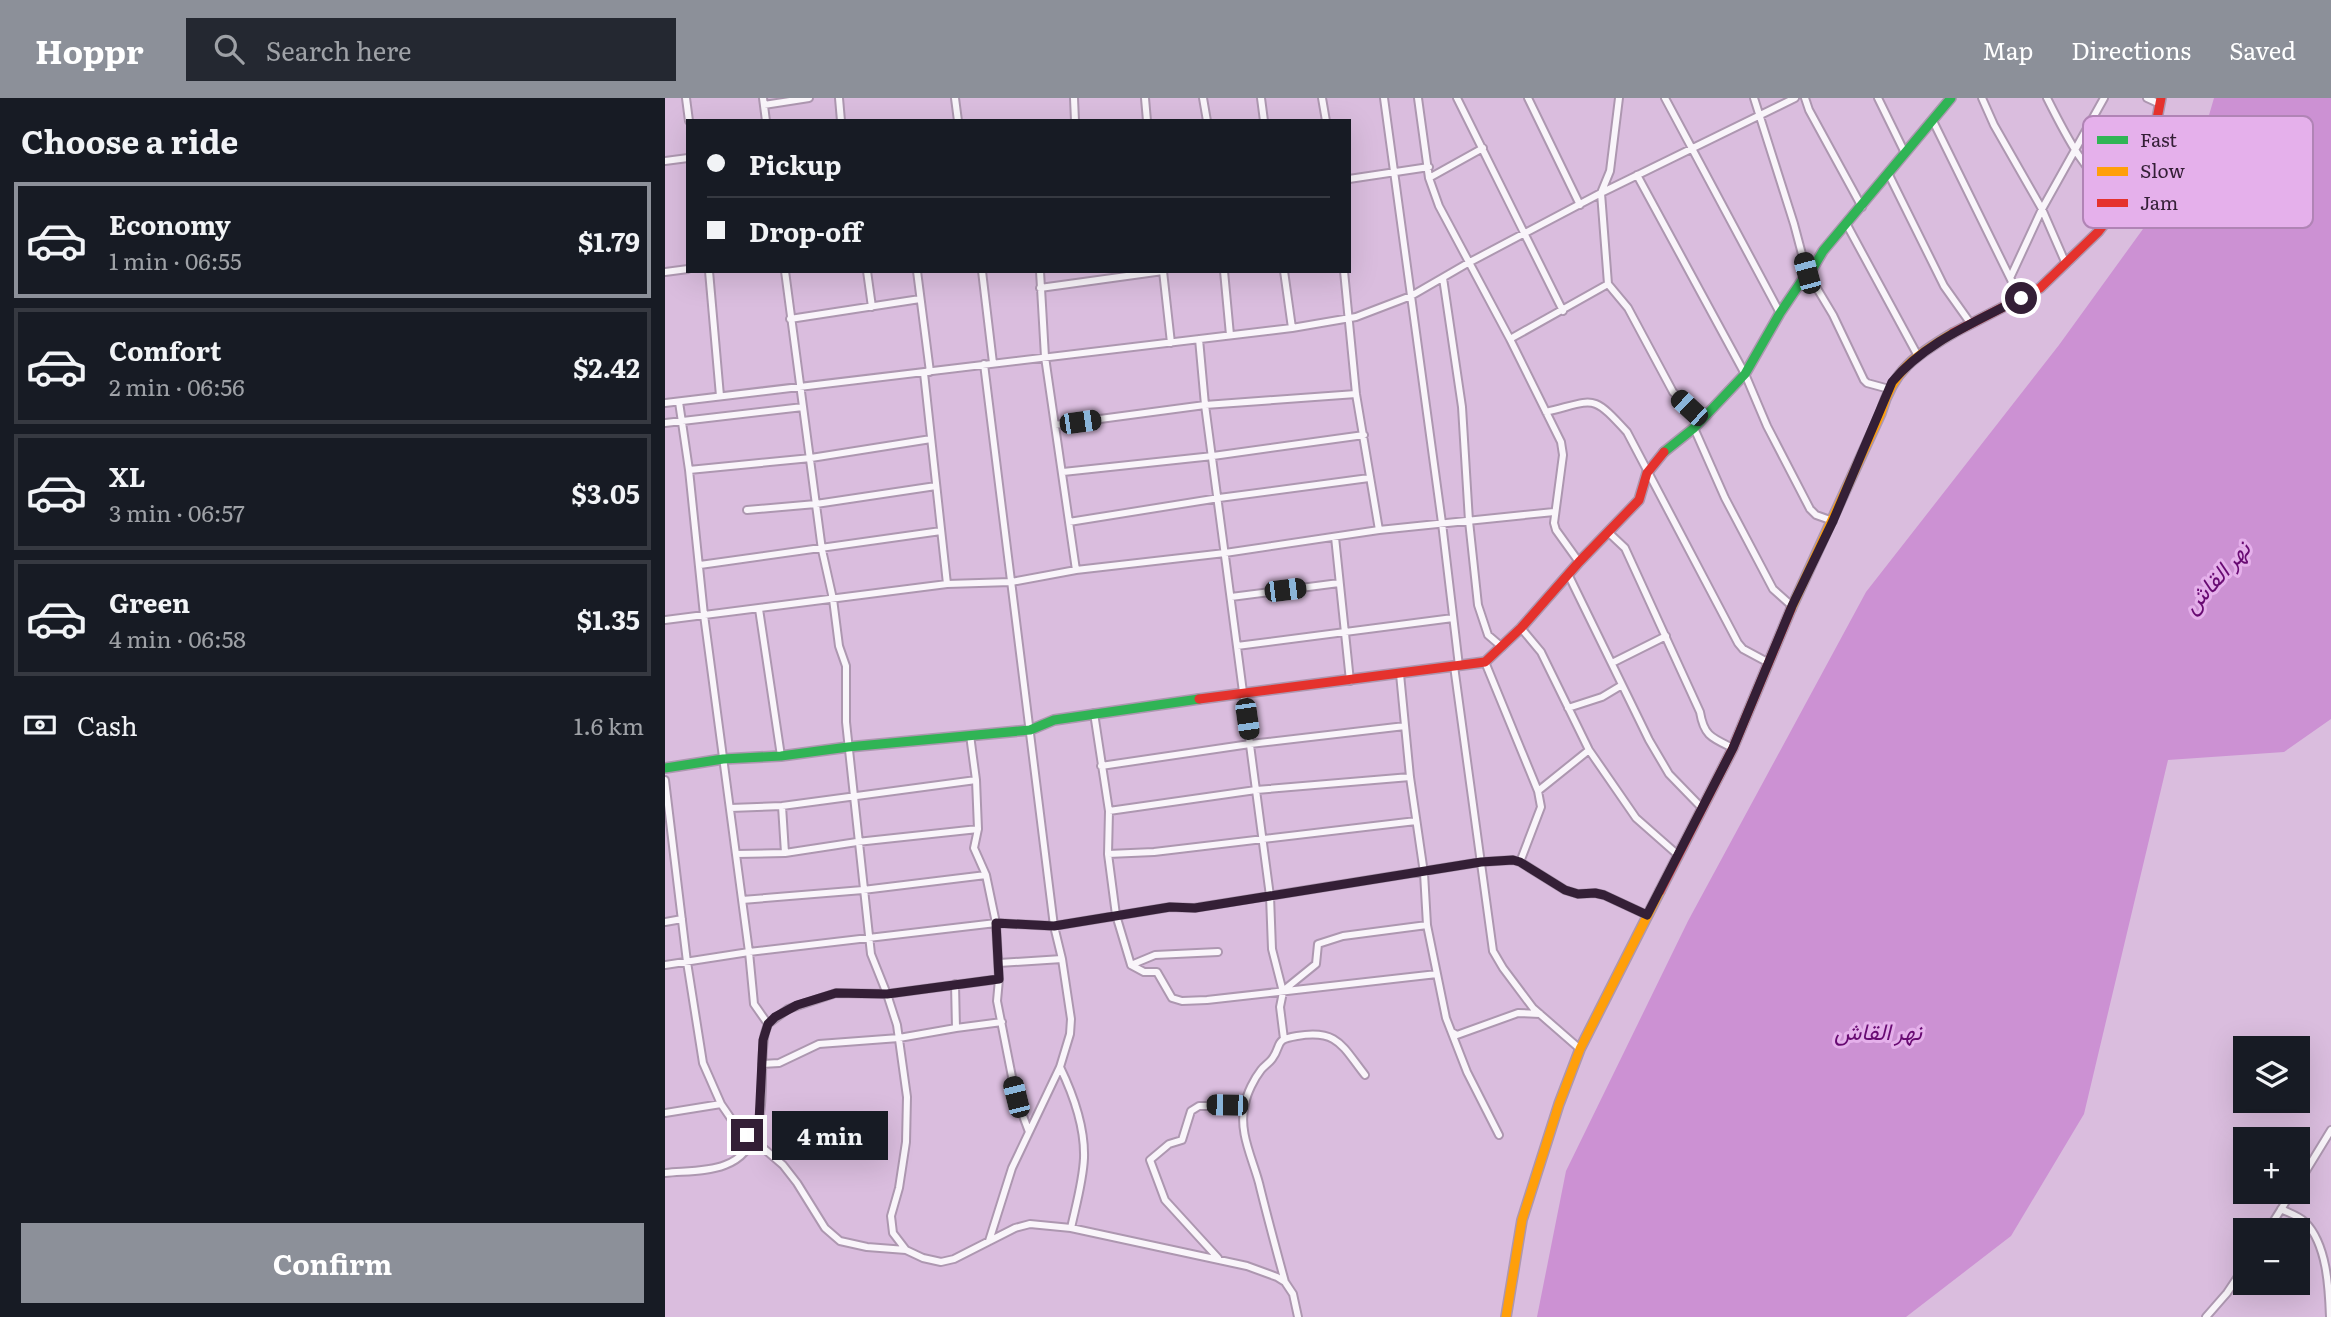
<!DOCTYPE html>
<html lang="en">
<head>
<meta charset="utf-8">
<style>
  body { margin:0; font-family:Literata,Vazirmatn,serif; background:#242831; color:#f1f3f6; height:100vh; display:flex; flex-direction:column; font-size:26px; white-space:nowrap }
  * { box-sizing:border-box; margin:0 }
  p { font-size:23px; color:#9ea1a6 }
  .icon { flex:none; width:38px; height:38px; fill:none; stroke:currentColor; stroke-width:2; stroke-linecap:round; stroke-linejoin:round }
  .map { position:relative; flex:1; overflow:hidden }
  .details { display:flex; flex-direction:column; background:#171b24; width:665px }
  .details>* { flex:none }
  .top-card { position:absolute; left:21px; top:21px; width:665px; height:154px; border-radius:0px; box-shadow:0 7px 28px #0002; display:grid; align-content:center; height:154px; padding:0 21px; background:#171b24 }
  .fabs { position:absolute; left:1568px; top:938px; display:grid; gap:14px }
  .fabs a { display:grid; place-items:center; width:77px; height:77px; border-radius:0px; background:#171b24; box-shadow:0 7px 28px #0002; font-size:35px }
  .end { position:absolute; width:32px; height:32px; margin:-16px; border:9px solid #341f36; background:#fff; box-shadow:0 0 0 4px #fff }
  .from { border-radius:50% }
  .bubble { position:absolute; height:49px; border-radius:0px; background:#171b24; box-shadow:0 7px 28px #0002; font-size:23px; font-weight:700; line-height:49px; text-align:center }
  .car { position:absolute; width:21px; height:42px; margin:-21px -10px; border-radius:9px; box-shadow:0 0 5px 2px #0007; background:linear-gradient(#222 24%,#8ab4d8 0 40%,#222 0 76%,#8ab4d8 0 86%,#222 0) }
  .top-card b { display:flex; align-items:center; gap:24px; height:66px; font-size:26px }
  .top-card b+b { border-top:2px solid #363941 }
  .top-card i { width:18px; height:18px; background:#f1f3f6 }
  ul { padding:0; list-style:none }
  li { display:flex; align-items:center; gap:21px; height:116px; margin:0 14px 10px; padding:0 7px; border:4px solid #363941; border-radius:0px }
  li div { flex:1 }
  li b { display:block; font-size:26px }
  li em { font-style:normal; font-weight:700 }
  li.on { border-color:#8c9099 }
  li>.icon { width:63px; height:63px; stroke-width:1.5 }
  h2 { padding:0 21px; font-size:32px; line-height:84px }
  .pay { display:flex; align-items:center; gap:18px; height:77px; padding:0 21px; font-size:26px }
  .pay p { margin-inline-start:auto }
  .primary-button { display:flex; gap:14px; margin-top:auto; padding:14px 21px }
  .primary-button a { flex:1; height:80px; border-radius:0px; background:#8c9099; color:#fff; font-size:28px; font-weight:700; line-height:80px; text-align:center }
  header { display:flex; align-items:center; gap:42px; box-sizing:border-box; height:98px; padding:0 35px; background:#8c9099; color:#fff }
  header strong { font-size:33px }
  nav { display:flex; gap:38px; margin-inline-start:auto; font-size:24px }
  .search { width:490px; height:63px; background:#242831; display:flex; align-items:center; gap:18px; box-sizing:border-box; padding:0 24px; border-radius:0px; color:#9ea1a6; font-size:26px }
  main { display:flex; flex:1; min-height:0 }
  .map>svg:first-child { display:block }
</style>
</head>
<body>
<header>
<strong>Hoppr</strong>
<div class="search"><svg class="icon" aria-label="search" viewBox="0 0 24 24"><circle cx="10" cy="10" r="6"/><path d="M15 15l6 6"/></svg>Search here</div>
<nav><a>Map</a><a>Directions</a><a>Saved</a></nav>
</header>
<main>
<section class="details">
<h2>Choose a ride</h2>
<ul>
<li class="on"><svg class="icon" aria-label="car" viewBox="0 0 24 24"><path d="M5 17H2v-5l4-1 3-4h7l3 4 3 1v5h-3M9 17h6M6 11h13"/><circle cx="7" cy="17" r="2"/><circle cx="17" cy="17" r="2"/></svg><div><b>Economy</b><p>1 min · 06:55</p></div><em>$1.79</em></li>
<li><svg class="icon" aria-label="car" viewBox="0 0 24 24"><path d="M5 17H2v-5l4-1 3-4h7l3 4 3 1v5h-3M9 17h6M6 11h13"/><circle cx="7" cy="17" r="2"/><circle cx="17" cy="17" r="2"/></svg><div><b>Comfort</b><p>2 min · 06:56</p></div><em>$2.42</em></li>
<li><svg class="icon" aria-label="car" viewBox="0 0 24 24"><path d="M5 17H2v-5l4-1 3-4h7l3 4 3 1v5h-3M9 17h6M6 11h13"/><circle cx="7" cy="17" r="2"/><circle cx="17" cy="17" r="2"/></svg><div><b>XL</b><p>3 min · 06:57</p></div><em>$3.05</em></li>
<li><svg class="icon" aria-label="car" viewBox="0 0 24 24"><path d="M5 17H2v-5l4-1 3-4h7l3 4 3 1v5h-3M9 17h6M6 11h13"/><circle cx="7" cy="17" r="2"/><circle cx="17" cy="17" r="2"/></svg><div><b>Green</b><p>4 min · 06:58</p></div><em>$1.35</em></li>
</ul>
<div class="pay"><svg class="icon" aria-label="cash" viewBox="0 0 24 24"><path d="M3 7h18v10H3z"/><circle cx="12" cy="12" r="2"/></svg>Cash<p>1.6 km</p></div>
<div class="primary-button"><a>Confirm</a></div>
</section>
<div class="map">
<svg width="1666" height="1219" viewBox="0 0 1666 1219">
  <rect width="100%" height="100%" fill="#dabdde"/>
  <!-- water -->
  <path fill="#cc91d3" d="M1549,0H1666V621L1619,654L1503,662L1419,1016L1346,1138L1241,1219H872L901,1073L1023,823L1201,494L1394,247L1533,55Z"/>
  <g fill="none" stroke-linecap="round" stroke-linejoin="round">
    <!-- street casing -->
    <g stroke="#ad97b0" stroke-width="10">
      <path id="street" d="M21,0L24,23
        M98,0L101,23
        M174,0L176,23
        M290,0L293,23
        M409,0L410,23
        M480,0L482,23
        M538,0L542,23
        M596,0L599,23
        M657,0L661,23
        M719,0L777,425L794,568
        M753,0L764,80L774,108L845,241L896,344L898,357L889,425L891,432L914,464
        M792,0L898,213
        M863,0L915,107
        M1000,0L1115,215
        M1089,0L1129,126L1142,175
        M1140,0L1144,12L1197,109
        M1213,0L1240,55
        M1317,0L1329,27L1377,111L1401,166
        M1382,0C1405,46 1418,70 1455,106
        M1482,0L1495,6
        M99,7L144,0
        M1268,23L1355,200
        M0,63L23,60
        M972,77L1080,276L1102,328L1145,411L1151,417L1168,423
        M1224,77L1279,188L1306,226
        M764,80L818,50
        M684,81L764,69
        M1182,127L1253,258
        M44,173L55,298
        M120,173L157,452L168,501L174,548L181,568V624L206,856L222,896L232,927L242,999L241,1044L234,1090L226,1118L228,1135L241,1152L258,1160L276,1164L289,1161L350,1130L365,1126L406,1130L582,1168L612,1179L620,1184L628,1196L633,1219
        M202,173L207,209
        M252,173L265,274
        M317,173L328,265
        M375,173L380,259L411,472
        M498,173L506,245
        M559,173L565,237
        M619,173L627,230
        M679,173L691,296L714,432
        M0,174L23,171
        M1144,177L1168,217L1199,282L1202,285L1224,291
        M1346,178L1377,111L1439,0
        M778,180L797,309L804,423L813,507L823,537L837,549
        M943,186L963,210L1008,294L1036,321
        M375,190L498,173
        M125,221L255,201
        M534,241L540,307L605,798L607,851L618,894L615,909L619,941
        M845,241L943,186L936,95L1130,0
        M319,266L389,828L397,861L406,921L405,936L395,969L347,1070L324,1143
        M259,275L282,486
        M14,304L24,372L39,517L84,854L89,906L103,926
        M0,305L627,230L691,219L746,198L803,165L936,95L945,73L954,0
        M881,314C931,302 926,295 962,334L1073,545L1078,551L1104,565
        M0,325L138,309
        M390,327L540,307L691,296
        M1029,330L1060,400L1108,491L1127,508
        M24,372L146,360L266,341
        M398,374L548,358L699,337
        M82,412L151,406L271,388
        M404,424L554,400L704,380
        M943,434L960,450L1035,614C1039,638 1047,640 1068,650
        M670,439L685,583
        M35,467L276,433
        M903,476L984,642L1004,676L1036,709
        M566,499L674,485
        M94,511L116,658
        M0,522L282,486L346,484L411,472L560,455L714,432L889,414
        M856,530L876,554L924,652L971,720L1013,757
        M572,548L788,520
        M820,564L873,693L876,709L855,764
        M947,565L1001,538
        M789,568L828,853L838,870L868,910L915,951
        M735,576L745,679L759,775L762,827L781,920L802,974L834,1037
        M903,610L937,599L957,587
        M429,615L444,713L443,756L451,817L466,867L479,874H492L507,900L517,903L542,902L772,876
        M305,637L311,682L313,731L309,750L321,777L331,825L334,881L332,903L351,999L364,1034
        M436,668L585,646L740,628
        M0,682L22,864L38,965L56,1006L69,1025L118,1067L132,1085L160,1130L175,1143L202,1149L241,1152
        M873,693L924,652
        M117,708L120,755
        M65,710L117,708L311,682
        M444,713L591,692L745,679
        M71,756L120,755L192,744L313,731
        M443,756L489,754L751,723
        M77,802L198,792L321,777
        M0,824L17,821
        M334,865L397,861
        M0,867L84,854L331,825L389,828L505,809L529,810L816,764L848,762L855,764L900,792L913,796L930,795L939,797L982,817
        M466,867L490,857L553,854
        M290,886L291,930
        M619,892L651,866L653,846L678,838L762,827
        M787,934L792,937L853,915L875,916
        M97,966L114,965L154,946L234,940L291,930L337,924
        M395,969C408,996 420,1030 419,1060C418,1083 411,1107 406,1130
        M0,1015L56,1006
        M0,1075C19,1073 42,1074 60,1067C111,1048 91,977 100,935L103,926L123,911L171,895L222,896L334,881
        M1633,1086L1666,1032
        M1616,1111C1624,1115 1634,1118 1640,1124C1662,1146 1664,1190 1665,1219
        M1603,1132L1627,1094
        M553,1160L500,1102L485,1062L504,1046L517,1042L526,1013L534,1008H579
        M620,1184C611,1151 602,1118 594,1085C587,1059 573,1033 580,1006C582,995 589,981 596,972C599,968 604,965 607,961C618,946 608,942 632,938C673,931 677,948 700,977
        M1541,1219L1562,1195L1580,1168"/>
    </g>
    <!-- fast casing -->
    <g stroke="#ad97b0" stroke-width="12">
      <path id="fast" d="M999,354L1029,330L1080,276L1115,215L1142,175L1144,177L1158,153L1286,0
        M0,670L58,661L116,658L183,649L365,632L389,622L534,601"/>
    </g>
    <!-- slow casing -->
    <g stroke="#ad97b0" stroke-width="12">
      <path id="slow" d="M1126,511L1216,315C1228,272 1251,257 1288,235
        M841,1219L857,1122L894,1006L915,951L995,793"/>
    </g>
    <!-- jam casing -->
    <g stroke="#ad97b0" stroke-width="12">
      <path id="jam" d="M1288,235L1375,190L1433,134L1459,100L1478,62L1492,21L1496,0
        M534,601L820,564L856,530L914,464L974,402L982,375L999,354
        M995,793L1068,650L1126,511"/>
    </g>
    <!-- street -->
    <use href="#street" stroke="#f9f5fa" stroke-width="6"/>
    <!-- fast -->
    <use href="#fast" stroke="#30b455" stroke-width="9"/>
    <!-- slow -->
    <use href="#slow" stroke="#ff9f0a" stroke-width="9"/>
    <!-- jam -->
    <use href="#jam" stroke="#e5322d" stroke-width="9"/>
  </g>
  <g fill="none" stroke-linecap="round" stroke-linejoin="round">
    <!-- route -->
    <path stroke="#341f36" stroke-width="9" d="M82,1037L90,1041L94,1024L98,942L103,926L110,919L132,907L171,895L222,896L334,881L331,825L389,828L505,809L530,810L816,764L848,762L855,764L900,792L913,796L930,795L939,797L982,817L1068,650L1127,508L1168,423L1227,284C1260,244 1311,224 1356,200"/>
  </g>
  <g text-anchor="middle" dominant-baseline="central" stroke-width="6" stroke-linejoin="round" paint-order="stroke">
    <!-- water labels -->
    <g font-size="23" font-style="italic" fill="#680a72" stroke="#e5b0eb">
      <text transform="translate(1550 478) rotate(-48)">نهر القاش</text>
      <text x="1213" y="932">نهر القاش</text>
    </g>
  </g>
  <!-- legend -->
  <rect x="1418" y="18" width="230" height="112" rx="10" fill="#e5b0eb" stroke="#b084b5" stroke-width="2"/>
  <rect x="1432" y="38" width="31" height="8" fill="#30b455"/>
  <rect x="1432" y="69" width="31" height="9" fill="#ff9f0a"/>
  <rect x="1432" y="101" width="31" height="8" fill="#e5322d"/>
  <g font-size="19" fill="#341f36">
    <text x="1475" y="49">Fast</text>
    <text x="1475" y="80">Slow</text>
    <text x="1475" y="112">Jam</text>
  </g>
</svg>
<div class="fabs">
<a><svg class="icon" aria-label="layers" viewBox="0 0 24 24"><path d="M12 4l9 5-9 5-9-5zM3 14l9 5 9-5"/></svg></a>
<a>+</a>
<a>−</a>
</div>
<i class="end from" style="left:1356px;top:200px"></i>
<i class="end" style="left:82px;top:1037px"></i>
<div class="bubble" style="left:107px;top:1013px;width:116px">4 min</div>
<i class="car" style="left:1142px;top:175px;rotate:345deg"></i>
<i class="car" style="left:1024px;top:310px;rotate:313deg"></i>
<i class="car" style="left:415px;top:324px;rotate:82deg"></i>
<i class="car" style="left:620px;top:492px;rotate:83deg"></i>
<i class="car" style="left:582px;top:621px;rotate:172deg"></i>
<i class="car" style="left:351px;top:999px;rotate:346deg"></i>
<i class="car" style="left:562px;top:1007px;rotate:271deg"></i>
<div class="top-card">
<b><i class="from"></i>Pickup</b>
<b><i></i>Drop-off</b>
</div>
</div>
</main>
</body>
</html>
